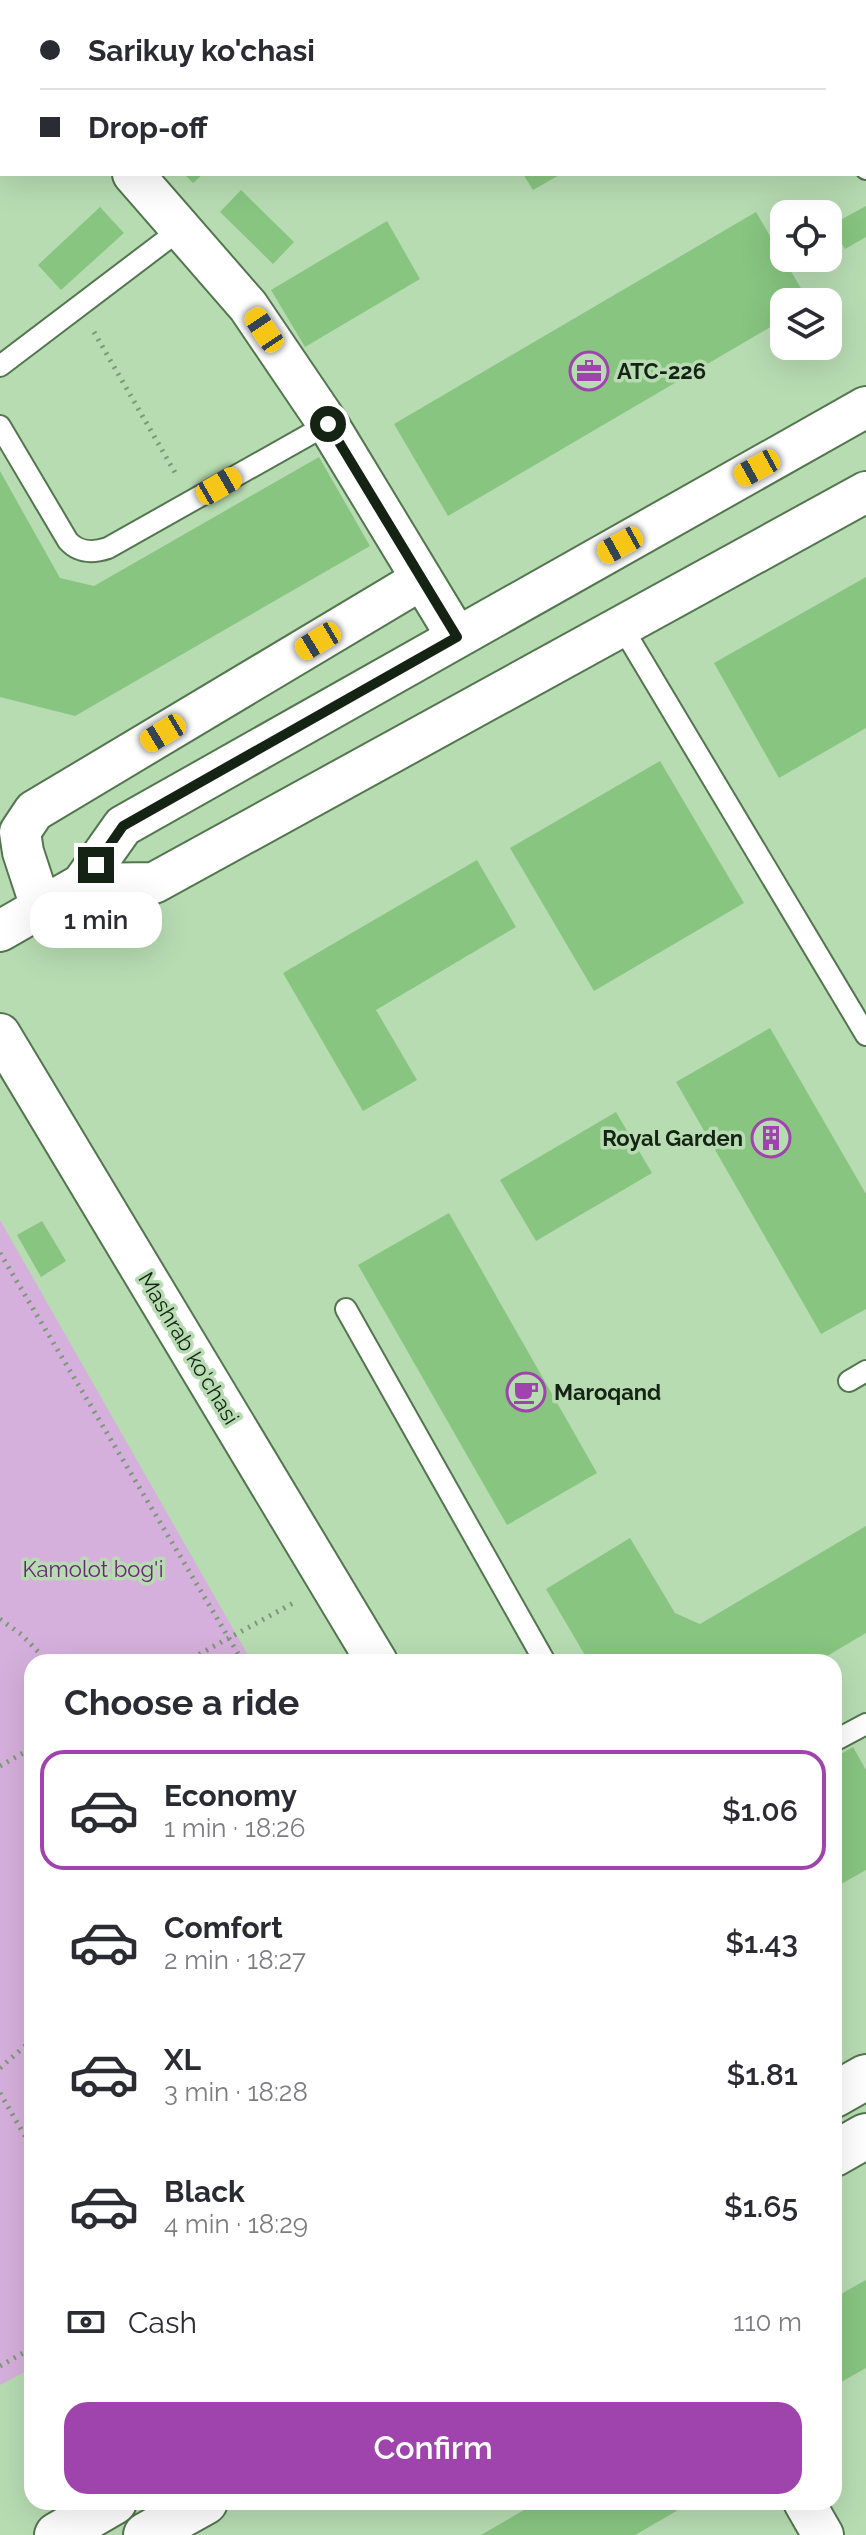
<!DOCTYPE html>
<html lang="en">
<head>
<meta charset="utf-8">
<style>
  body { margin:0; font-family:Raleway,sans-serif; background:#f7f7f7; color:#2b2b33; height:100vh; display:flex; flex-direction:column; font-size:30px; white-space:nowrap }
  * { box-sizing:border-box; margin:0 }
  p { font-size:26px; color:#7c7c81 }
  .icon { flex:none; width:44px; height:44px; fill:none; stroke:currentColor; stroke-width:2; stroke-linecap:round; stroke-linejoin:round }
  .map { position:relative; flex:1; overflow:hidden }
  .sheet { position:absolute; left:24px; top:1654px; width:818px; height:856px; display:flex; flex-direction:column; background:#fff; border-radius:24px; box-shadow:0 8px 32px #0002 }
  .sheet>* { flex:none }
  .banner { position:absolute; left:0px; top:0px; width:866px; height:176px; box-shadow:0 8px 32px #0002; display:grid; align-content:center; height:176px; padding:0 40px; background:#fff }
  .controls { position:absolute; left:770px; top:200px; display:grid; gap:16px }
  .controls a { display:grid; place-items:center; width:72px; height:72px; border-radius:16px; background:#fff; box-shadow:0 8px 32px #0002; font-size:40px }
  .end { position:absolute; width:36px; height:36px; margin:-18px; border:10px solid #152314; background:#fff; box-shadow:0 0 0 4px #fff }
  .from { border-radius:50% }
  .bubble { position:absolute; height:56px; border-radius:24px; background:#fff; box-shadow:0 8px 32px #0002; font-size:26px; font-weight:600; line-height:56px; text-align:center }
  .car { position:absolute; width:24px; height:48px; margin:-24px -12px; border-radius:10px; box-shadow:0 0 6px 2px #0007; background:linear-gradient(#f5c518 24%,#345 0 40%,#f5c518 0 76%,#345 0 86%,#f5c518 0) }
  .banner b { display:flex; align-items:center; gap:28px; height:76px; font-size:30px }
  .banner b+b { border-top:2px solid #e1e1e2 }
  .banner i { width:20px; height:20px; background:#2b2b33 }
  ul { padding:0; list-style:none }
  li { display:flex; align-items:center; gap:24px; height:120px; margin:0 16px 12px; padding:0 24px; border:4px solid transparent; border-radius:24px }
  li div { flex:1 }
  li b { display:block; font-size:30px }
  li em { font-style:normal; font-weight:600 }
  li.selected { border-color:#9f43ad }
  li>.icon { width:72px; height:72px; stroke-width:1.5 }
  h2 { padding:0 40px; font-size:36px; line-height:96px }
  .pay { display:flex; align-items:center; gap:20px; height:88px; padding:0 40px; font-size:30px }
  .pay p { margin-inline-start:auto }
  .button { display:flex; gap:16px; margin-top:auto; padding:16px 40px }
  .button a { flex:1; height:92px; border-radius:24px; background:#9f43ad; color:#fff; font-size:32px; font-weight:600; line-height:92px; text-align:center }
  .map>svg:first-child { display:block }
</style>
</head>
<body>
<div class="map">
<svg width="866" height="2535" viewBox="0 0 866 2535">
  <rect width="100%" height="100%" fill="#b7dcb2"/>
  <!-- green -->
  <path fill="#d6b0dc" d="M0,1220L252,1662H32V2368L0,2385Z"/>
  <!-- building -->
  <path fill="#88c581" d="M184,174H203L193,183Z
    M523,174H561L533,190Z
    M241,190L294,242L273,264L220,212Z
    M866,206V237L845,249L831,225Z
    M100,207L124,233L61,290L38,265Z
    M756,212L809,302H784V319L448,516L394,424Z
    M387,221L420,279L305,347L271,290Z
    M319,457L370,546L75,716L0,697V471L60,578L94,586Z
    M866,577V728L779,778L714,663Z
    M660,761L744,903L594,991L510,848Z
    M477,860L516,927L376,1010L417,1080L363,1111L283,973Z
    M770,1028L866,1194V1309L821,1334L676,1082Z
    M616,1112L652,1173L536,1241L500,1180Z
    M449,1213L597,1473L507,1525L358,1265Z
    M42,1221L66,1261L41,1277L17,1235Z
    M866,1526V1633L817,1662H589L546,1589L630,1538L675,1613L700,1624Z
    M853,1747L866,1770V1870L834,1888V1758Z
    M866,2280V2368L834,2386V2298Z
    M538,2502H692L635,2535H481Z"/>
  <g fill="none" stroke-linecap="round" stroke-linejoin="round">
    <!-- lane casing -->
    <g stroke="#53754f" stroke-width="24">
      <path id="lane" d="M663,0L664,2
        M767,0L768,2
        M864,166L866,169
        M0,366L182,228
        M0,426L68,541C79,553 93,553 108,548L328,424
        M622,627L866,1035
        M346,1309L545,1662
        M849,1381L866,1371
        M834,1741L866,1724"/>
    </g>
    <!-- street casing -->
    <g stroke="#53754f" stroke-width="44">
      <path id="street" d="M0,27L2,29
        M133,174L248,306L328,424L457,637
        M82,884L154,883L866,492
        M41,907L23,852L20,832L34,811L422,579
        M0,931L82,884L123,826L866,407
        M0,1034L377,1662
        M804,2502L823,2535"/>
    </g>
    <!-- secondary casing -->
    <g stroke="#53754f" stroke-width="48">
      <path id="secondary" d="M834,2095L866,2077
        M834,2154L866,2136
        M57,2535L114,2502
        M146,2535L205,2502"/>
    </g>
    <!-- path -->
    <path stroke="#7c9878" stroke-width="5" stroke-dasharray="2 6" stroke-linecap="butt" d="M94,332L177,476
      M0,1253L243,1662
      M0,1619L22,1635L48,1662
      M185,1662L297,1601
      M0,1766L32,1748
      M0,2068L32,2040
      M0,2093L32,2148
      M0,2366L32,2348"/>
    <!-- lane -->
    <use href="#lane" stroke="#fff" stroke-width="20"/>
    <!-- street -->
    <use href="#street" stroke="#fff" stroke-width="40"/>
    <!-- secondary -->
    <use href="#secondary" stroke="#fff" stroke-width="44"/>
  </g>
  <g fill="none" stroke-linecap="round" stroke-linejoin="round">
    <!-- route -->
    <path stroke="#152314" stroke-width="10" d="M96,865L123,826L457,637L328,424"/>
  </g>
  <!-- icons -->
  <defs>
    <g id="office-ring" transform="scale(2)"><circle r="9.5" fill="#b7dcb2" stroke="#9f43ad" stroke-width="1.5"/><path d="M-6-3h4V-5.5h4V-3h4V5H-6ZM-1-4.5V-3h2v-1.5ZM-6 0V1H6V0Z" fill="#9f43ad"/></g>
    <g id="building-ring" transform="scale(2)"><circle r="9.5" fill="#b7dcb2" stroke="#9f43ad" stroke-width="1.5"/><path d="M-4-6H4V6H1V3H-1V6H-4ZM-2.5-4.3h1.7v1.8h-1.7ZM.8-4.3h1.7v1.8H.8ZM-2.5-1h1.7V.8h-1.7ZM.8-1h1.7V.8H.8Z" fill="#9f43ad"/></g>
    <g id="cafe-ring" transform="scale(2)"><circle r="9.5" fill="#b7dcb2" stroke="#9f43ad" stroke-width="1.5"/><path d="M-5.5-4.5H6V0H3Q3 3.5 0 3.5H-2.5Q-5.5 3.5-5.5 0ZM3-3.2v2h1.7v-2ZM-6 4.5H4V6H-6Z" fill="#9f43ad"/></g>
  </defs>
  <g fill-rule="evenodd">
    <use href="#office-ring" x="589" y="371"/>
    <use href="#building-ring" x="771" y="1138"/>
    <use href="#cafe-ring" x="526" y="1392"/>
  </g>
  <g text-anchor="middle" dominant-baseline="central" stroke-width="7" stroke-linejoin="round" paint-order="stroke">
    <!-- poi labels -->
    <g font-size="22" font-weight="bold" fill="#152314" stroke="#b7dcb2" text-anchor="start">
      <text x="617" y="371">АТС-226</text>
      <text x="743" y="1138" text-anchor="end">Royal Garden</text>
      <text x="554" y="1392">Maroqand</text>
    </g>
    <!-- street labels -->
    <g font-size="22" fill="#152314" stroke="#b7dcb2">
      <text transform="translate(189 1348) rotate(59)">Mashrab ko'chasi</text>
    </g>
    <!-- park labels -->
    <g font-size="22" fill="#6a2575" stroke="#b7dcb2">
      <text x="93" y="1569">Kamolot bog'i</text>
    </g>
  </g>
</svg>
<div class="controls">
<a><svg class="icon" aria-label="locate" viewBox="0 0 24 24"><circle cx="12" cy="12" r="6"/><path d="M12 2v4M12 18v4M2 12h4M18 12h4"/></svg></a>
<a><svg class="icon" aria-label="layers" viewBox="0 0 24 24"><path d="M12 4l9 5-9 5-9-5zM3 14l9 5 9-5"/></svg></a>
</div>
<i class="end from" style="left:328px;top:424px"></i>
<i class="end" style="left:96px;top:865px"></i>
<div class="bubble" style="left:30px;top:892px;width:132px">1 min</div>
<i class="car" style="left:264px;top:330px;rotate:326deg"></i>
<i class="car" style="left:757px;top:468px;rotate:241deg"></i>
<i class="car" style="left:219px;top:486px;rotate:60deg"></i>
<i class="car" style="left:620px;top:545px;rotate:241deg"></i>
<i class="car" style="left:318px;top:641px;rotate:239deg"></i>
<i class="car" style="left:163px;top:733px;rotate:239deg"></i>
<div class="banner">
<b><i class="from"></i>Sarikuy ko'chasi</b>
<b><i></i>Drop-off</b>
</div>
<section class="sheet">
<h2>Choose a ride</h2>
<ul>
<li class="selected"><svg class="icon" aria-label="car" viewBox="0 0 24 24"><path d="M5 17H2v-5l4-1 3-4h7l3 4 3 1v5h-3M9 17h6M6 11h13"/><circle cx="7" cy="17" r="2"/><circle cx="17" cy="17" r="2"/></svg><div><b>Economy</b><p>1 min · 18:26</p></div><em>$1.06</em></li>
<li><svg class="icon" aria-label="car" viewBox="0 0 24 24"><path d="M5 17H2v-5l4-1 3-4h7l3 4 3 1v5h-3M9 17h6M6 11h13"/><circle cx="7" cy="17" r="2"/><circle cx="17" cy="17" r="2"/></svg><div><b>Comfort</b><p>2 min · 18:27</p></div><em>$1.43</em></li>
<li><svg class="icon" aria-label="car" viewBox="0 0 24 24"><path d="M5 17H2v-5l4-1 3-4h7l3 4 3 1v5h-3M9 17h6M6 11h13"/><circle cx="7" cy="17" r="2"/><circle cx="17" cy="17" r="2"/></svg><div><b>XL</b><p>3 min · 18:28</p></div><em>$1.81</em></li>
<li><svg class="icon" aria-label="car" viewBox="0 0 24 24"><path d="M5 17H2v-5l4-1 3-4h7l3 4 3 1v5h-3M9 17h6M6 11h13"/><circle cx="7" cy="17" r="2"/><circle cx="17" cy="17" r="2"/></svg><div><b>Black</b><p>4 min · 18:29</p></div><em>$1.65</em></li>
</ul>
<div class="pay"><svg class="icon" aria-label="cash" viewBox="0 0 24 24"><path d="M3 7h18v10H3z"/><circle cx="12" cy="12" r="2"/></svg>Cash<p>110 m</p></div>
<div class="button"><a>Confirm</a></div>
</section>
</div>
</body>
</html>
